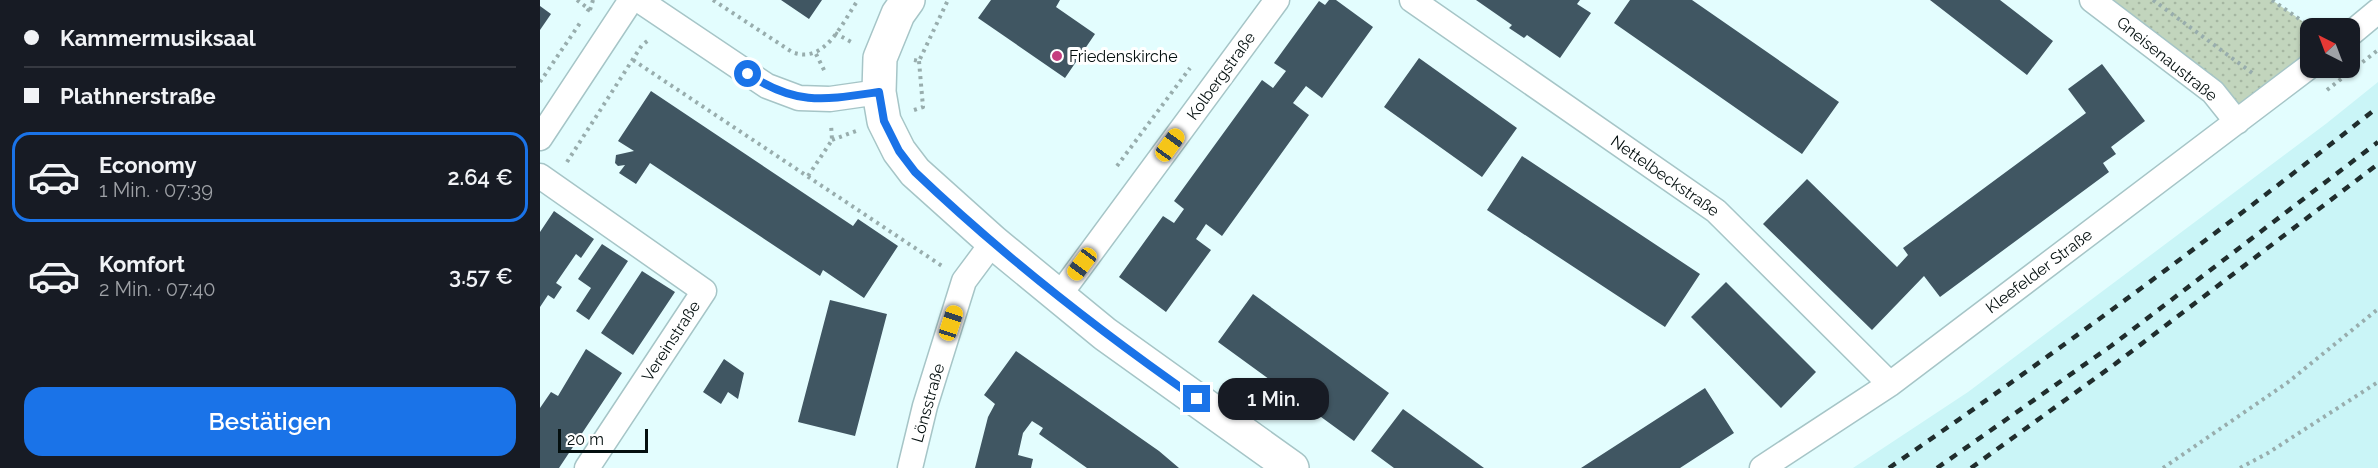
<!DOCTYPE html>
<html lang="de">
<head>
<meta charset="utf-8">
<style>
  body { margin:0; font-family:Raleway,sans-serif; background:#20242c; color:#f1f3f6; height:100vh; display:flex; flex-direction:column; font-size:22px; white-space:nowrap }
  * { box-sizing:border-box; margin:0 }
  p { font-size:20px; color:#9ea1a6 }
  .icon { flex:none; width:33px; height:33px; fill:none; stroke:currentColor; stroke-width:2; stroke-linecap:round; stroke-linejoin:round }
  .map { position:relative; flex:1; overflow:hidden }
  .panel { display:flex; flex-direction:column; background:#171b24; width:540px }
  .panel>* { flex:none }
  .banner { display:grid; align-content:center; height:132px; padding:0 24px; background:#171b24 }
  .needle { width:39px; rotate:318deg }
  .fabs { position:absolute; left:1760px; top:18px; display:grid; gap:12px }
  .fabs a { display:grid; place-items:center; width:60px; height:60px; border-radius:12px; background:#171b24; box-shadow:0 2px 4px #0004; font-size:30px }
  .scale { position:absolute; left:18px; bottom:15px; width:90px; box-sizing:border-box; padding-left:6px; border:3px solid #040f0f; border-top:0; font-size:16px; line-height:21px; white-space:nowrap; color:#040f0f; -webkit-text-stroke:4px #fff; paint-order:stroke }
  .end { position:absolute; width:27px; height:27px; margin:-14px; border:8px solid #1a73e8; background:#fff; box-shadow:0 0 0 3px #fff }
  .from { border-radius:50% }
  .bubble { position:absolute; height:42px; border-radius:18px; background:#171b24; box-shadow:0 2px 4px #0004; font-size:20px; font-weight:600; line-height:42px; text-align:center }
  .car { position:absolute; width:18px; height:36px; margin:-18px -9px; border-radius:8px; box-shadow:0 0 4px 2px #0007; background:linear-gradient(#f5c518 24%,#345 0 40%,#f5c518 0 76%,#345 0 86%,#f5c518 0) }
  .banner b { display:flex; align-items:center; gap:21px; height:57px; font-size:22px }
  .banner b+b { border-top:2px solid #363941 }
  .banner i { width:15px; height:15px; background:#f1f3f6 }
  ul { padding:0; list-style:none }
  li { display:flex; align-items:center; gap:18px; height:90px; margin:0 12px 9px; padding:0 12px; border:3px solid transparent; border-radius:18px }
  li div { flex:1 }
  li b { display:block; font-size:22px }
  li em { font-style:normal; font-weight:600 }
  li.selected { border-color:#1a73e8 }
  li>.icon { width:54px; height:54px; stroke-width:1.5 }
  .cta { display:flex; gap:12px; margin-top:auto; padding:12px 24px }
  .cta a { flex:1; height:69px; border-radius:18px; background:#1a73e8; color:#fff; font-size:24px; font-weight:600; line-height:69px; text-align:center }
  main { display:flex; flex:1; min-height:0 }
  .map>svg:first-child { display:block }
</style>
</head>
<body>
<main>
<section class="panel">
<div class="banner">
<b><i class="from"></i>Kammermusiksaal</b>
<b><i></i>Plathnerstraße</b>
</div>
<ul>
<li class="selected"><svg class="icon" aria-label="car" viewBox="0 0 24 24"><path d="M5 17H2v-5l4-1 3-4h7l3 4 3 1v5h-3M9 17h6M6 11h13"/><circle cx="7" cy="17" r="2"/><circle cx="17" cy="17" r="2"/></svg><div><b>Economy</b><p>1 Min. · 07:39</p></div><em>2.64 €</em></li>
<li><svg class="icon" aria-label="car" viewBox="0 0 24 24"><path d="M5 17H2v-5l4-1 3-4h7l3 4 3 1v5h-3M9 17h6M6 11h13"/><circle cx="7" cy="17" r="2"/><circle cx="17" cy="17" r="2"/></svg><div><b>Komfort</b><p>2 Min. · 07:40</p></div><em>3.57 €</em></li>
</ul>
<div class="cta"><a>Bestätigen</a></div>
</section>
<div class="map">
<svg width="1838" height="468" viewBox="0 0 1838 468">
  <defs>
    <pattern id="grass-dots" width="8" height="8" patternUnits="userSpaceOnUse" patternTransform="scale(1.5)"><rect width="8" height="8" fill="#c2d5bd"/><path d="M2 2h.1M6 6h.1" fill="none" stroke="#a5b6a1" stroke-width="1.8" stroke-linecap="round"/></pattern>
  </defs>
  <rect width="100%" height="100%" fill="#e3fdfe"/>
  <!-- built -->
  <path fill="#caf5f7" d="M1838,82V468H1313L1428,392L1787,123Z"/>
  <!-- grass -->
  <path fill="url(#grass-dots)" d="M1552,0H1732L1772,28H1770V66L1697,122Z"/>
  <!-- building -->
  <path fill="#405662" d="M241,0H282L269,19Z
    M451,0H520L516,7L555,34L525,78L438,18Z
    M789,0H796L833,27L782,98L766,86L753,103L769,115L682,236L666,224L656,239L671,250L626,312L579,277L623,216L634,223L644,209L634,201L722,80L733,88L746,71L734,63L779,1L785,5Z
    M936,0H1040L1037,4L1051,13L1020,58L987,35L984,38L969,28L972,25Z
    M1090,0H1152L1299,102L1262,154L1074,23Z
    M1390,0H1460L1513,41L1487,75Z
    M0,6L11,14L0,30Z
    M879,58L977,128L942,177L844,107Z
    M1562,64L1605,121L1571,147L1576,154L1563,163L1569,172L1400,297L1384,276L1332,330L1223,224L1267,179L1357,267L1368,255L1363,248L1546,113L1528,89Z
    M111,91L313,226L318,219L358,246L324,298L283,270L280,276L110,163L96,184L79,173L85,165L78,166L75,163L76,155L94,151L78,141Z
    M982,156L1160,274L1125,327L947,210Z
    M14,211L54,239L41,258L36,254L16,283L22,287L14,299L8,295L0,307V232Z
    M62,244L88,261L49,320L36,311L51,288L38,279Z
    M102,271L135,292L93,355L61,333Z
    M1186,282L1276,372L1241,408L1151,317Z
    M713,294L849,393L814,441L678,342Z
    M290,300L347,314L315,436L258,422Z
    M46,349L82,373L19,468H0V408L11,392L18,396Z
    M476,351L619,451L639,468H547L499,434L503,428L492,421L483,433L478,455L493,459L491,468H435L448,417L455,404L444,395Z
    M184,359L204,373L198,399L188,392L181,404L163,392Z
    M1165,388L1194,433L1140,468H1041Z
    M863,409L922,452L944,468H854L831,451Z"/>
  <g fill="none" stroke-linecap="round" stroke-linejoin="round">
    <!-- street casing -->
    <g stroke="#a6c5c7" stroke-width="27">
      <path id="street" d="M99,0L227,86L259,98L290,99L339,92
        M872,0L1176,211L1350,384
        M1552,0L1673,92L1697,122
        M1809,35L1838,11
        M0,138L91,0
        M0,176L164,291L47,468
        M518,297L737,0
        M370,468L385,406L424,281L453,242
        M1222,468L1350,384L1770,66"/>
    </g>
    <!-- secondary casing -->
    <g stroke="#a6c5c7" stroke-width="36">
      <path id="secondary" d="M368,0L358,14L340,58L339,92L344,121L359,151L375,172L453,242L565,334L752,468"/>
    </g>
    <!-- path -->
    <path stroke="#98adad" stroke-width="4" stroke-dasharray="3 4.5" stroke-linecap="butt" d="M37,0L49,9L47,12
      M173,0L252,52C285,65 302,23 318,0
      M1613,0L1715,75
      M1732,0L1772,28
      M50,10L53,0
      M295,33L313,43
      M276,54L285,72
      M93,60L402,266
      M374,60L379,61L408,0
      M0,82L40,23
      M1787,90L1838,50
      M374,110L383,107L379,61
      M292,140L316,131
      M27,162L102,45L110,39
      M577,166L650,68
      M268,176L292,140L291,124
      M1623,468L1747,383L1838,309
      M1700,468L1728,453L1838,382"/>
    <!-- street -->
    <use href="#street" stroke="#fff" stroke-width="24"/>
    <!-- secondary -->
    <use href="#secondary" stroke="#fff" stroke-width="33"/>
    <!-- rail -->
    <path stroke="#202d2d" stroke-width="4.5" stroke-dasharray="8 8" stroke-linecap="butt" d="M1349,468C1516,353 1679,233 1838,107
      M1397,468L1571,346L1838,142
      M1431,468L1575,364L1838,164"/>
  </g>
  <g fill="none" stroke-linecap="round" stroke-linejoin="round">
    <!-- route -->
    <path stroke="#1a73e8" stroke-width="8" d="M208,74C257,106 284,100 339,92L344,121L359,151L375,172C463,256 558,330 657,399"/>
  </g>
  <!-- markers -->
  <circle fill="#c53e7f" stroke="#fff" stroke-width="2" cx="517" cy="56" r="6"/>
  <g text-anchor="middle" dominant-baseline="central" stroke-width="6" stroke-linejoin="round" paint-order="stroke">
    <!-- poi labels -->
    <g font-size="16" fill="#040f0f" stroke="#fff" text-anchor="start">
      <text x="529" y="56">Friedenskirche</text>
    </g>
    <!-- street labels -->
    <g font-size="16" fill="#040f0f" stroke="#fff">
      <text transform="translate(1627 59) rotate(39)">Gneisenaustraße</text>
      <text transform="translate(681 76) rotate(-54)">Kolbergstraße</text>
      <text transform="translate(1125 176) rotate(35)">Nettelbeckstraße</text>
      <text transform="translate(1499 271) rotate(-37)">Kleefelder Straße</text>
      <text transform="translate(131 341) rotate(-57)">Vereinstraße</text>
      <text transform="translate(388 403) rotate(-74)">Lönsstraße</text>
    </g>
  </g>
</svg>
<div class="fabs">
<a><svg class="needle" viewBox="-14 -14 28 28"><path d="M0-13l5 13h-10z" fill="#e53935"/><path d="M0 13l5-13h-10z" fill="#9ea1a6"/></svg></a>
</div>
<div class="scale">20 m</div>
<i class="end from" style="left:208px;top:74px"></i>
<i class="end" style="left:657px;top:399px"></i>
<div class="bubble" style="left:678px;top:378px;width:111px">1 Min.</div>
<i class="car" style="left:630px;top:145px;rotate:36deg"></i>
<i class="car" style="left:542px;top:264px;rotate:217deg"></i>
<i class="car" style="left:411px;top:323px;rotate:18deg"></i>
</div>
</main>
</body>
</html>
